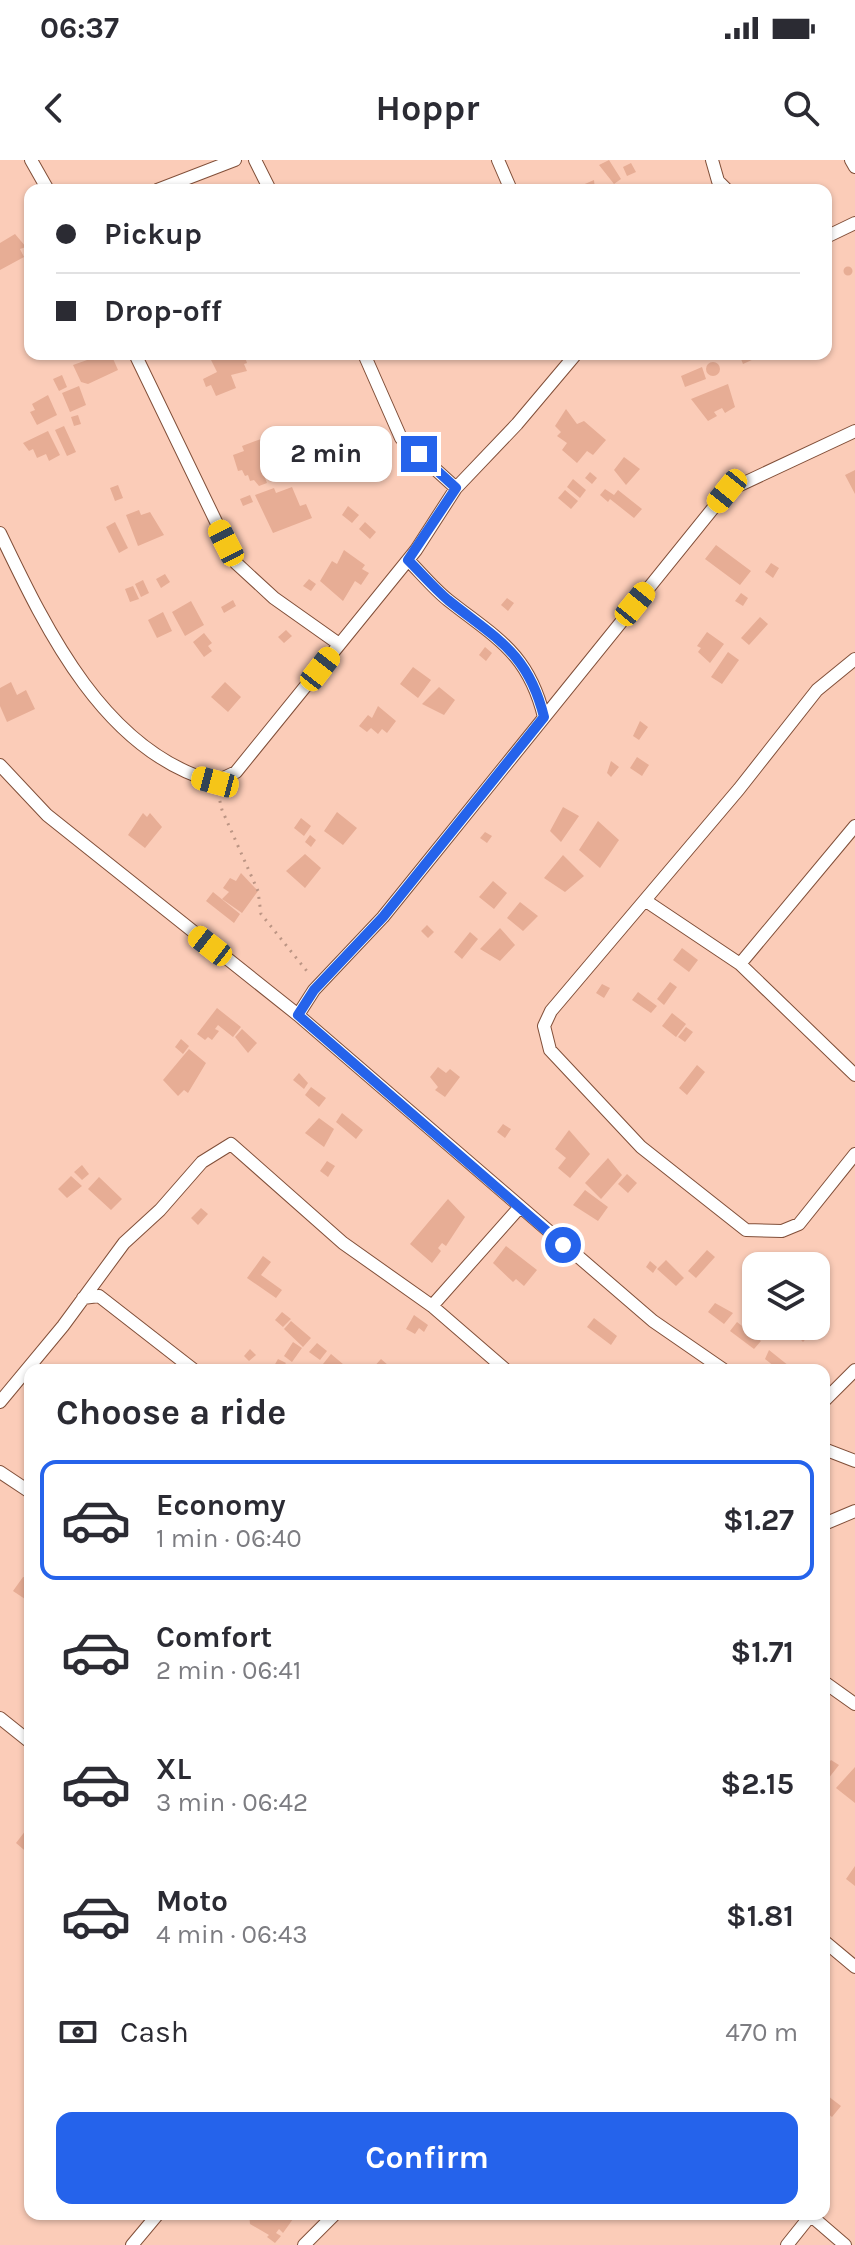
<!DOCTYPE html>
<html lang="en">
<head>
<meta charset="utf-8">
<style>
  body { margin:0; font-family:Karla,sans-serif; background:#f2f2f3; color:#2b2b33; height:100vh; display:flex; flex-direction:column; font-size:30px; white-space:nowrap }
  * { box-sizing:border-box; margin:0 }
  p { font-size:26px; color:#7c7c81 }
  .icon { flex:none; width:44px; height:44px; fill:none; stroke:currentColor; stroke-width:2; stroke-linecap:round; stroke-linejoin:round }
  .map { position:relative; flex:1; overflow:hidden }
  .panel { position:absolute; left:24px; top:1204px; width:806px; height:856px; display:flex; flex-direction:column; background:#fff; border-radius:16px; box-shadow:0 2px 6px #0004 }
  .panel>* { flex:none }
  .banner { position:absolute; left:24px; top:24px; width:808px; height:176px; border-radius:16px; box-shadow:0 2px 6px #0004; display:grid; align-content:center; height:176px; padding:0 32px; background:#fff }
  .tools { position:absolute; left:742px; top:1092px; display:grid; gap:16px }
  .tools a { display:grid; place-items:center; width:88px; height:88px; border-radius:16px; background:#fff; box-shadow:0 2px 6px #0004; font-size:40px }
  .end { position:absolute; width:36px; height:36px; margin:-18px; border:10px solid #2563eb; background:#fff; box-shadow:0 0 0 4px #fff }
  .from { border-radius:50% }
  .bubble { position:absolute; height:56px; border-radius:16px; background:#fff; box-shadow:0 2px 6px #0004; font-size:26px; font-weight:700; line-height:56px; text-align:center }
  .car { position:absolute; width:24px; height:48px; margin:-24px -12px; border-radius:10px; box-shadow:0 0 6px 2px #0007; background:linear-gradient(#f5c518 24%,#345 0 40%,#f5c518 0 76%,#345 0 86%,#f5c518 0) }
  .banner b { display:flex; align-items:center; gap:28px; height:76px; font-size:30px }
  .banner b+b { border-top:2px solid #e1e1e2 }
  .banner i { width:20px; height:20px; background:#2b2b33 }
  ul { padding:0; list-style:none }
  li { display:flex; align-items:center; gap:24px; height:120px; margin:0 16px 12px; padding:0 16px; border:4px solid transparent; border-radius:16px }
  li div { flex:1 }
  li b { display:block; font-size:30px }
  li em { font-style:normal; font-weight:700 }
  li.on { border-color:#2563eb }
  li>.icon { width:72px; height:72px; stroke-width:1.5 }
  h2 { padding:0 32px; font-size:36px; line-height:96px }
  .pay { display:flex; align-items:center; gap:20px; height:88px; padding:0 32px; font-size:30px }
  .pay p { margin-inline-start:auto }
  .cta { display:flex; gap:16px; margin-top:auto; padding:16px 32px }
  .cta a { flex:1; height:92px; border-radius:16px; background:#2563eb; color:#fff; font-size:32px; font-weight:700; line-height:92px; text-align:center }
  .status { display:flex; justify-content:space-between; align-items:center; height:56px; padding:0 40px; background:#fff; direction:ltr }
  .status svg { height:22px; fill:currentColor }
  header { display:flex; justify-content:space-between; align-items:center; height:104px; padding:0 32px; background:#fff; font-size:36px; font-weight:700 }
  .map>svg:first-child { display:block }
</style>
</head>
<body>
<div class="status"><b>06:37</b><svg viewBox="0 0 49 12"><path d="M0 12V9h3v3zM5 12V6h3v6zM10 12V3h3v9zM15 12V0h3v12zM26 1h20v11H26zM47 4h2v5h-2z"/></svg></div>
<header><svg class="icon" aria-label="back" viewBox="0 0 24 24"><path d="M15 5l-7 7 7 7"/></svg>Hoppr<svg class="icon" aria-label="search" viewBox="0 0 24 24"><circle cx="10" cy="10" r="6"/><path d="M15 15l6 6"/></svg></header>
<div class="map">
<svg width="855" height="2085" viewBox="0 0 855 2085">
  <rect width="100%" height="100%" fill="#fbccb8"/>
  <!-- building -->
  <path fill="#e7ad95" d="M609,0L621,19L614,24L599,5Z
    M631,3L636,12L627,16L623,7Z
    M594,20L595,30H571Z
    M15,74L26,87L20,89L24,97L0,110V83Z
    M843.5 111a4.5 4.5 0 1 1 9 0a4.5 4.5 0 1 1-9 0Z
    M104,194H111L118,210L88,224L81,222L73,205Z
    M213,194H244L247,203L244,204L247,211L231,215L236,228L216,236L211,225L206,227L203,219L217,212L209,196Z
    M739,194H765L743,204Z
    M706 209a7 7 0 1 1 14 0a7 7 0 1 1-14 0Z
    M702,207L706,219L685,227L681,216Z
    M62,215L67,227L59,231L53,219Z
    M728,224L735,247L725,253L722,248L714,252L717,256L708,261L691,239Z
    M79,226L86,245L70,252L62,233Z
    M48,235L57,255L37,265L30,252L35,250L32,244Z
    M566,249L577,264L584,261L606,280L593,295L587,291L577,303L562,290L567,283L557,276L561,272L555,266Z
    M78,255L81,264L74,266L71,257Z
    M64,266L76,292L67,296L55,270Z
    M48,271L60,295L49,301L46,294L37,298L33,289L29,291L23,283Z
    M261,279L265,289L276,285L278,291L284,289L293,314L281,318L279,313L265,318L267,323L259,326L254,320L250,321L248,315L245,316L242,310L238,311L233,295L244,291L242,286Z
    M624,297L640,309L626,325L614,310Z
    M855,310V334L845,315Z
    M590,312L597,318L592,324L585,318Z
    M573,319L586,330L580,338L567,327Z
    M118,325L123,338L115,341L110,328Z
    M292,327L300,346L306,344L312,358L273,373L255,335L274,328L276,333Z
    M605,329L614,335L618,330L642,349L634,358L610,339L608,342L600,335Z
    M565,330L578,341L571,349L558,338Z
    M250,335L253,342L243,346L240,339Z
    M348,346L359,355L352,363L342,355Z
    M139,350L141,355L150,352L164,375L138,386L126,355Z
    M115,362L128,388L119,393L106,367Z
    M365,362L376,372L370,379L359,369Z
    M716,385L751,411L740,425L705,399Z
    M344,390L365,405L362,409L369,413L361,425L355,421L343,441L320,421L332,401L337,404Z
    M771,403L779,408L773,418L765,412Z
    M165,414L170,422L161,428L156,419Z
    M309,419L316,424L311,431L303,426Z
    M143,420L149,433L141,437L135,424Z
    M133,426L139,439L130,442L125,429Z
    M741,433L748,438L743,446L735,441Z
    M507,438L514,443L508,451L501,445Z
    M233,440L236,446L224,453L221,447Z
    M191,441L204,465L185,476L172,452Z
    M163,452L172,471L157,478L148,460Z
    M760,457L768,464L749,485L741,478Z
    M286,470L292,476L284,483L278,477Z
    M707,472L724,484L710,503L698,492L701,488L697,486Z
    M204,473L212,483L208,486L212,491L204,497L193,482Z
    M485,487L492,493L486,501L479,495Z
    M728,492L739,500L722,524L711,517Z
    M413,507L431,520L418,538L400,524Z
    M11,522L17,535L26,530L35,549L7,562L0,546V528Z
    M225,522L241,537L228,552L211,537Z
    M439,527L455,540L444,555L422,544Z
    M378,546L396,561L387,573L382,569L378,574L371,568L367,572L359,566L368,555L372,558Z
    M640,561L648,567L639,580L633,576Z
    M637,597L649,605L642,616L630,608Z
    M611,601L619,607L611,617L607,613Z
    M563,647L579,656L561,682L550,671Z
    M337,652L357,668L343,685L324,671Z
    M143,653L147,657L150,653L162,667L145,688L128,675Z
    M301,658L311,666L304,676L294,668Z
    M598,661L619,680L600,708L579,690Z
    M485,672L492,676L487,683L480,678Z
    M310,675L316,680L311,687L305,682Z
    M305,694L321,708L305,728L286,711Z
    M563,695L584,716L565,732L544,718Z
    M241,713L258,731L242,753L222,739L229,732L223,728L230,718L236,721Z
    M493,721L507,733L494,749L479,737Z
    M213,732L240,754L234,763L206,741Z
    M520,742L538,756L523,771L507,758Z
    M427,765L434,772L428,778L421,771Z
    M500,768L515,785L500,801L480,789Z
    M470,772L478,779L462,799L454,792Z
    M682,788L698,800L689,812L673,800Z
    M670,822L677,827L664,845L657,839Z
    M602,824L610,828L604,838L596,833Z
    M638,832L657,846L651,853L632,840Z
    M217,848L241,867L233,877L218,865L215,869L219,871L212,880L208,877L205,880L197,874Z
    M672,853L686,864L676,877L662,866Z
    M686,867L693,872L685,882L678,877Z
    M242,869L257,883L248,893L235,877Z
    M181,879L189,886L183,894L175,887Z
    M189,889L206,903L188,933L184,930L178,936L163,920Z
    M697,905L705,912L687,935L679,928Z
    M438,907L446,913L450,909L460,917L445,937L435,930L438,927L430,917Z
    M299,913L308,923L304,929L293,920Z
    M311,927L326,938L319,947L305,935Z
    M342,953L363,970L356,979L336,962Z
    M319,958L334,969L324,987L305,973Z
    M503,964L511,969L505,978L497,972Z
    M569,970L590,994L570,1018L558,1008L566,998L555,989Z
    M608,998L622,1015L601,1039L585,1023Z
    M327,1001L335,1006L328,1017L320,1011Z
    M82,1005L89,1014L82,1020L74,1012Z
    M627,1014L637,1023L628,1033L618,1024Z
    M71,1016L82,1026L67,1038L58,1029Z
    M99,1017L122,1039L111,1050L88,1029Z
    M585,1030L608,1047L598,1061L573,1045Z
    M448,1039L465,1057L446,1086L442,1083L438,1088L441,1091L432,1103L410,1084Z
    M201,1048L208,1054L198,1065L191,1058Z
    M506,1086L537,1110L524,1126L516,1119L513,1122L493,1103Z
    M707,1090L715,1097L696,1118L688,1111Z
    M263,1096L271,1102L261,1115L282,1130L276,1138L247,1118Z
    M666,1100L684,1118L676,1126L657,1109Z
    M650,1101L657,1107L653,1113L646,1107Z
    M715,1143L733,1153L724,1164L708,1152Z
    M282,1152L291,1159L283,1167L275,1160Z
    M414,1155L428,1165L424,1172L419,1168L415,1174L406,1169Z
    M594,1158L617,1176L611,1185L587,1167Z
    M291,1161L311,1178L303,1187L284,1169Z
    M737,1162L761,1181L754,1189L730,1171Z
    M788,1166H812L814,1170L803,1182Z
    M293,1182L302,1188L292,1202L284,1196Z
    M317,1183L327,1191L320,1200L309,1192Z
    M250,1189L256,1195L249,1201L244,1196Z
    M769,1190L789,1206L786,1210H779L765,1199Z
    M331,1194L350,1210H331L323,1204Z
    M278,1199L286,1203L281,1210L274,1206Z
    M381,1199L389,1206L386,1210H371Z
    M23,1417L30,1418L28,1441L13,1431Z
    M831,1600L839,1605L824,1624V1603L827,1605Z
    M855,1607V1643L836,1628Z
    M26,1670L30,1673V1695L16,1683Z
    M855,1706V1726L846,1719Z
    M824,1933L841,1946L832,1957L824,1951Z
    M249,2054H286L293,2059L283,2073L279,2069L276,2073L281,2076L275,2083L267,2077L269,2075L250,2064Z"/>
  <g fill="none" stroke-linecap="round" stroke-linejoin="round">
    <!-- minor casing -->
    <g stroke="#814f39" stroke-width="14">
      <path id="minor" d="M31,0L48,30
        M255,0L270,30
        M498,0L511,30
        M712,0L718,21L727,30
        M851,0L855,7
        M157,30L235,0
        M826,77L855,63
        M135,194L236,403L274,438L339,484
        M364,194L401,278L456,328
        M0,373C46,469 104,592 215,622L236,612L416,390L456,328L517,264L576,194
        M408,400C421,413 434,429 448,440C496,478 528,492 544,557
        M855,499L817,530L739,629L551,851L544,866L550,890L641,987L746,1070L782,1071L799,1064L855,994
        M0,605L47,655L298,855L653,1161L724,1210
        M646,741L740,804L855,915
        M740,804L855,666
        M298,855L314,830L383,757L727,331L855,271
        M83,1138L99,1136L194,1210
        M432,1146L519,1048
        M824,1241L855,1210
        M0,1242L63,1166L124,1083L160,1050L202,1002L231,984L343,1083L432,1146L506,1210
        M824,1289L855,1301
        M0,1312L30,1332
        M824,1364L855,1351
        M824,1522L855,1544
        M0,1558L30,1582
        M824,1781L855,1807
        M809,2054L845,2085
        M132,2085L158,2054
        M304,2085L335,2054
        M787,2085L811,2055"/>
    </g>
    <!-- path -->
    <path stroke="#bc9584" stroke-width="3" stroke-dasharray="2 6" stroke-linecap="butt" d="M218,633L222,650L258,731L261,754L310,815"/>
    <!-- minor -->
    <use href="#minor" stroke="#fff" stroke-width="12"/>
  </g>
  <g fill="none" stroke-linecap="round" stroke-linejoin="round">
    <!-- route -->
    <path stroke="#2563eb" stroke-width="10" d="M419,294L456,328L408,400C421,413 434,428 448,440C495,478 528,492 544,557L383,757L314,830L298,855L563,1085"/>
  </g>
</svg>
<div class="tools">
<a><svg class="icon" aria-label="layers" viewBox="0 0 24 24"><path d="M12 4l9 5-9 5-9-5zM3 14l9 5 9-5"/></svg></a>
</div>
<i class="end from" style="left:563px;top:1085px"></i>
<i class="end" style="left:419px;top:294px"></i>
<div class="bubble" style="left:260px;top:266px;width:132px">2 min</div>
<i class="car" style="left:727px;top:331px;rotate:219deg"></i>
<i class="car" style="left:226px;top:383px;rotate:333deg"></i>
<i class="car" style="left:635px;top:444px;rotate:39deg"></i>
<i class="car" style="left:320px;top:509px;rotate:38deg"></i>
<i class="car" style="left:215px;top:622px;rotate:285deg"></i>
<i class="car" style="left:210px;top:786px;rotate:308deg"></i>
<div class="banner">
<b><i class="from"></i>Pickup</b>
<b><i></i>Drop-off</b>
</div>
<section class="panel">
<h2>Choose a ride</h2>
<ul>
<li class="on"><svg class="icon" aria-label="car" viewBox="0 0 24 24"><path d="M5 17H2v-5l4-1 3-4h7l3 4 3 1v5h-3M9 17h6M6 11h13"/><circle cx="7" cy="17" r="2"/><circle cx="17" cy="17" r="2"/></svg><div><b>Economy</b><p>1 min · 06:40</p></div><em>$1.27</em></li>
<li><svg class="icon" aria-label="car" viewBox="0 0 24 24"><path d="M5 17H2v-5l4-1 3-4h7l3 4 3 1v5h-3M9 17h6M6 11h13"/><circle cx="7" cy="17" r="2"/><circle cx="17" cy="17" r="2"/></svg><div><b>Comfort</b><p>2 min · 06:41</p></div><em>$1.71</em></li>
<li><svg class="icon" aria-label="car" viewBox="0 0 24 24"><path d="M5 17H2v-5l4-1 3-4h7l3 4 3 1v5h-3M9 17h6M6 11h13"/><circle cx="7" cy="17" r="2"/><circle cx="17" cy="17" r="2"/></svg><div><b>XL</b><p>3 min · 06:42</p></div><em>$2.15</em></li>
<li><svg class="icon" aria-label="car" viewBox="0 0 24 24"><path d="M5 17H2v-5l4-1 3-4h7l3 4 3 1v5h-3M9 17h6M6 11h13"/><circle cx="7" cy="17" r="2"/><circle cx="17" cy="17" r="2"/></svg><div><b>Moto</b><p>4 min · 06:43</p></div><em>$1.81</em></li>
</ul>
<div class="pay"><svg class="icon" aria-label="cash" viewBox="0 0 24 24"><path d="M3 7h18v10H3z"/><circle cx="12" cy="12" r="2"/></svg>Cash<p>470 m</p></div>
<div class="cta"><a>Confirm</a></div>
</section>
</div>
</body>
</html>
